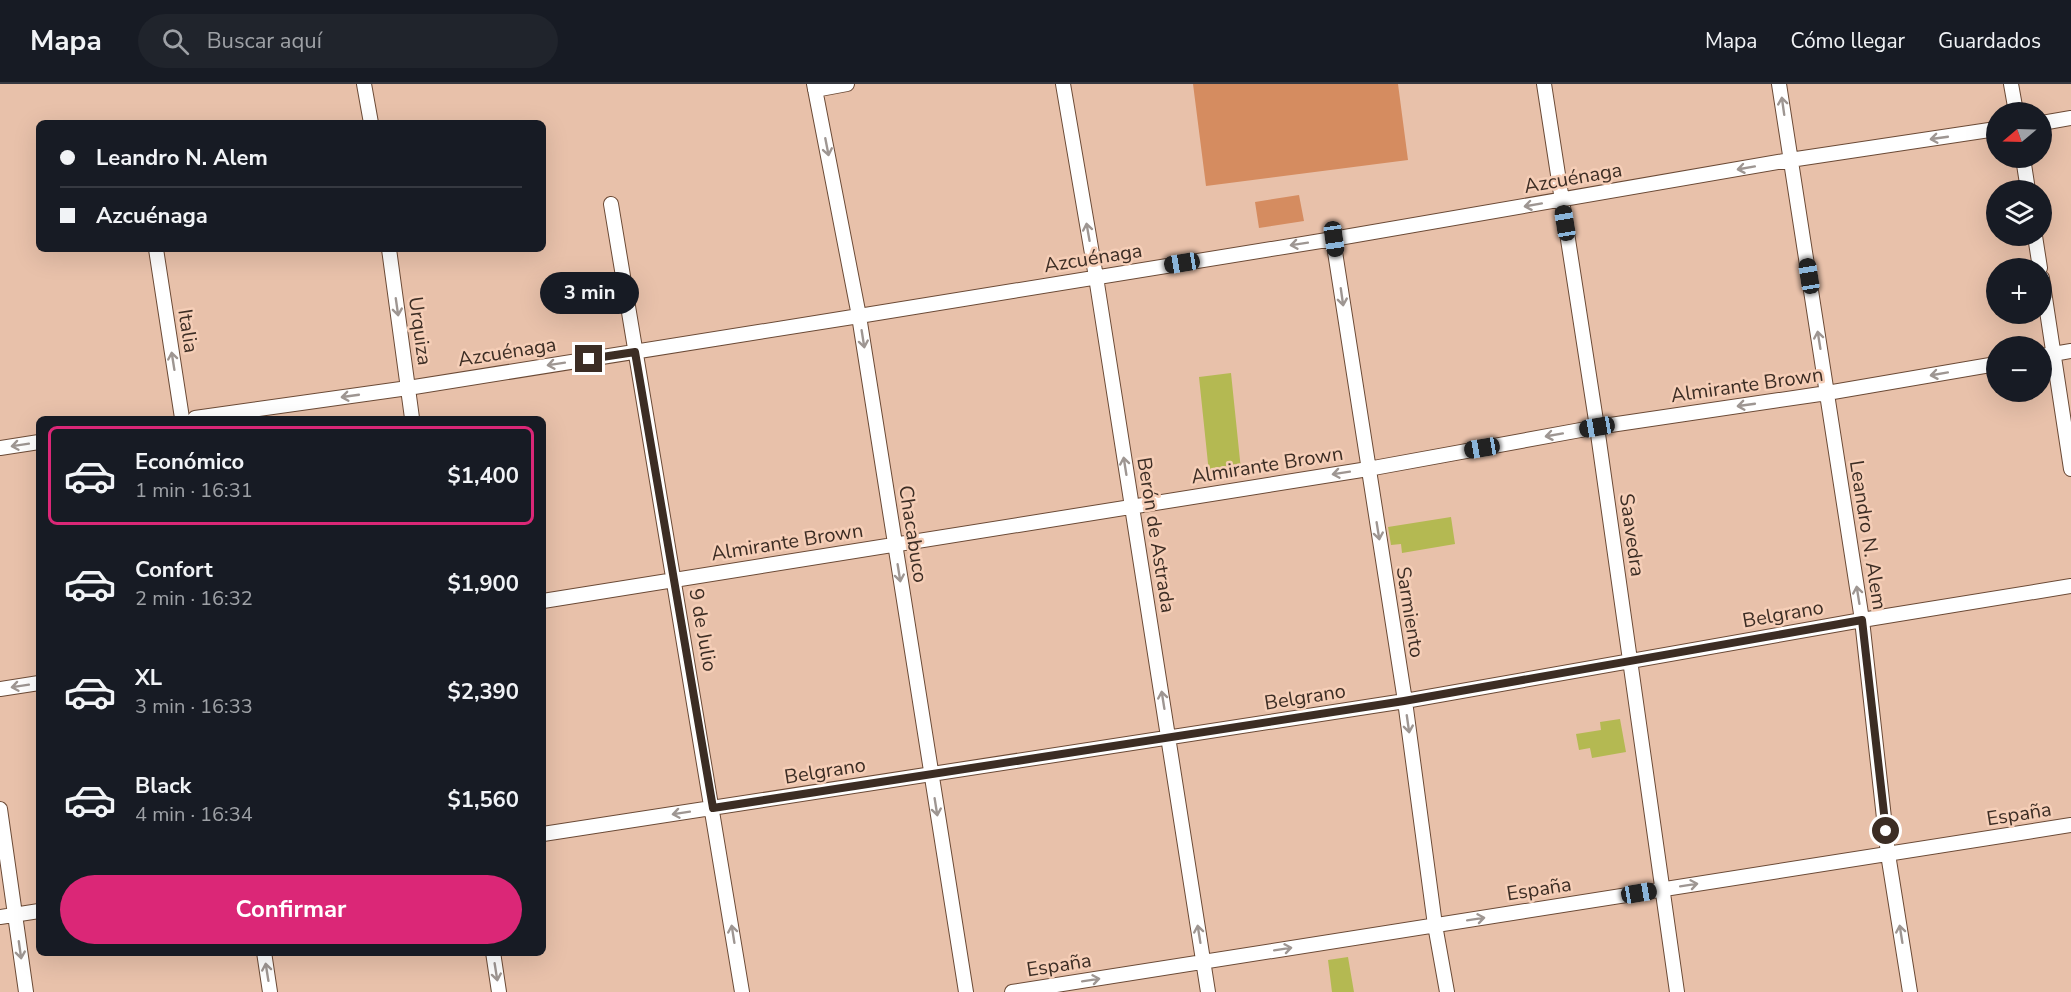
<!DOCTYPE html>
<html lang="es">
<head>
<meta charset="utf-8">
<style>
  body { margin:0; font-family:"Nunito Sans",sans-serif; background:#20242c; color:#f1f3f6; height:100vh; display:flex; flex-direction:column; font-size:22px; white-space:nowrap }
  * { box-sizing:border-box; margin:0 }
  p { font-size:20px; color:#9ea1a6 }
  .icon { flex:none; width:33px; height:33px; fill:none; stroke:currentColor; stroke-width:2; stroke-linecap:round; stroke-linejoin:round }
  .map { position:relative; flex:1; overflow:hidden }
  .panel { position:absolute; left:36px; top:332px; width:510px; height:540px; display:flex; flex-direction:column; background:#171b24; border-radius:9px; box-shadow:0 6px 24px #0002 }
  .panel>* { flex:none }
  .top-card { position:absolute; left:36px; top:36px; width:510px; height:132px; border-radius:9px; box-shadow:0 6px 24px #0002; display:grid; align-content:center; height:132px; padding:0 24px; background:#171b24 }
  .needle { width:39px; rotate:251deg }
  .buttons { position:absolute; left:1986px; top:18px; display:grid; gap:12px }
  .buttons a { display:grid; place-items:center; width:66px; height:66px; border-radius:50%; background:#171b24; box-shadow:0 6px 24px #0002; font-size:30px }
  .end { position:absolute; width:27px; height:27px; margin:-14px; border:8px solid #3c2d24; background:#fff; box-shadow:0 0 0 3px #fff }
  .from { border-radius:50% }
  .bubble { position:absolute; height:42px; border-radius:21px; background:#171b24; box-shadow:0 6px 24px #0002; font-size:20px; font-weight:700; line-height:42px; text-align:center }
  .car { position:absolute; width:18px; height:36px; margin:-18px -9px; border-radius:8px; box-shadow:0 0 4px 2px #0007; background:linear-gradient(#222 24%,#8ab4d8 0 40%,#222 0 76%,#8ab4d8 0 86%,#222 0) }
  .top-card b { display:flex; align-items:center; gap:21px; height:57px; font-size:22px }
  .top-card b+b { border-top:2px solid #363941 }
  .top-card i { width:15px; height:15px; background:#f1f3f6 }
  ul { padding:10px 0 0; list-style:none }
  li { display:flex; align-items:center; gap:18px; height:99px; margin:0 12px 9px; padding:0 12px; border:3px solid transparent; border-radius:9px }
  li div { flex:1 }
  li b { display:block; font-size:22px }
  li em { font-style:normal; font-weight:700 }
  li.active { border-color:#db2777 }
  li>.icon { width:54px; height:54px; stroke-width:1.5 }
  .primary-button { display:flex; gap:12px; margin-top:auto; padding:12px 24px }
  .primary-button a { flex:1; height:69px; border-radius:36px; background:#db2777; color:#fff; font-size:24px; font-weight:700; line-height:69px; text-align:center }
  header { display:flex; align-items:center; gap:36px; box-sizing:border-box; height:84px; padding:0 30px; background:#171b24; border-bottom:2px solid #363941 }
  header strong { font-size:28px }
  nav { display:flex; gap:33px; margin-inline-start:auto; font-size:21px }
  .search { width:420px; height:54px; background:#20242c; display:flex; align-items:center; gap:15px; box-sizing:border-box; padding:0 21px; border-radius:33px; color:#9ea1a6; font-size:22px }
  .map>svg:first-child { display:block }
</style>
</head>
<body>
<header>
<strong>Mapa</strong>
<div class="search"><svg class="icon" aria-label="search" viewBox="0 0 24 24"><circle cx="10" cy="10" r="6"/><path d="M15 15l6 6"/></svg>Buscar aquí</div>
<nav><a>Mapa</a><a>Cómo llegar</a><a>Guardados</a></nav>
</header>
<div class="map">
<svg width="2071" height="908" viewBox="0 0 2071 908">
  <rect width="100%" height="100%" fill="#e8c1aa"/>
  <!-- green -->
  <path fill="#d58c60" d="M1193,0H1398L1408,76L1206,102Z
    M1299,111L1304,137L1259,144L1255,118Z"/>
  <!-- building -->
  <path fill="#b4b952" d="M1231,289L1241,386L1209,389L1199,293Z
    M1451,433L1455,460L1402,469L1401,460L1391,461L1388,443Z
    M1620,635L1626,668L1592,674L1590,664L1579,666L1576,650L1601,646L1600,638Z
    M1348,873L1354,908H1332L1328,876Z"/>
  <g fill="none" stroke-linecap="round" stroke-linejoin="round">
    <!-- minor casing -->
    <g stroke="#6b4a36" stroke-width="16">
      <path id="minor" d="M364,0L371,39
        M814,0L859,232L966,908
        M1063,0L1096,193L1208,908
        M1544,0L1597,343L1677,908
        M1779,0L1862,536L1888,770L1910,908
        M2011,0L2016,28
        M815,6L847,0
        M2042,39L2071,34
        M2023,74L2028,106
        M611,120L742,908
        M2035,152L2040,184
        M1333,155L1405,617L1435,841L1447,908
        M156,165L182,334
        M389,165L412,334
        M2042,194L2071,385
        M2042,272L2071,267
        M195,334L408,304L859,232L1333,155L1790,76L1996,45
        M0,364L39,358
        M543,517L1368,385L1597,343L1827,309L1996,280
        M0,605L39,599
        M0,725L26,908
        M543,750L1405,617L1862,536L2071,502
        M0,833L39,827
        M264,868L270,908
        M493,868L499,908
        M1012,908L2071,741"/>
    </g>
    <!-- minor -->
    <use href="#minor" stroke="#fff" stroke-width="14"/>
  </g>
  <!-- one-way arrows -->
  <defs><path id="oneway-shaft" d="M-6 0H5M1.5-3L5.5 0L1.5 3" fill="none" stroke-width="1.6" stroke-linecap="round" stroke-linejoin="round" transform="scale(1.5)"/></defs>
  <g stroke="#9e9692">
    <use href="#oneway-shaft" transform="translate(1783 22) rotate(-98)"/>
    <use href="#oneway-shaft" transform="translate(1939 54) rotate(172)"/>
    <use href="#oneway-shaft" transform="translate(827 63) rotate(79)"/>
    <use href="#oneway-shaft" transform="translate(1746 84) rotate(170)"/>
    <use href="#oneway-shaft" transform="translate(1533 121) rotate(170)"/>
    <use href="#oneway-shaft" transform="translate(1088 148) rotate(-100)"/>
    <use href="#oneway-shaft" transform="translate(1299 160) rotate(171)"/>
    <use href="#oneway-shaft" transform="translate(1342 213) rotate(82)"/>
    <use href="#oneway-shaft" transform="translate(397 223) rotate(82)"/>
    <use href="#oneway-shaft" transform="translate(863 255) rotate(81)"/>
    <use href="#oneway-shaft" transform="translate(1819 256) rotate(-99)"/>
    <use href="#oneway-shaft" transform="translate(173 277) rotate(-99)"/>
    <use href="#oneway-shaft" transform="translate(556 280) rotate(171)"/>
    <use href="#oneway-shaft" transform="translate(1939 290) rotate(170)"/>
    <use href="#oneway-shaft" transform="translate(350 312) rotate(172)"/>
    <use href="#oneway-shaft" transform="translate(1746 321) rotate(172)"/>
    <use href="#oneway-shaft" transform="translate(1554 351) rotate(170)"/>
    <use href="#oneway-shaft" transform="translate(20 361) rotate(171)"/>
    <use href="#oneway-shaft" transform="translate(1125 382) rotate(-99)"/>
    <use href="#oneway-shaft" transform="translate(1341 389) rotate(171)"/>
    <use href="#oneway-shaft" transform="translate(1378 447) rotate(81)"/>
    <use href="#oneway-shaft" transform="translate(899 489) rotate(81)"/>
    <use href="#oneway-shaft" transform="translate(1858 511) rotate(-99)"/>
    <use href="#oneway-shaft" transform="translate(20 602) rotate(171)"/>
    <use href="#oneway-shaft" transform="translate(1163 616) rotate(-99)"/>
    <use href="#oneway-shaft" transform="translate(1408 640) rotate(82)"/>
    <use href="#oneway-shaft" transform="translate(936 723) rotate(81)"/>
    <use href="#oneway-shaft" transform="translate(681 729) rotate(171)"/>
    <use href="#oneway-shaft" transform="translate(1689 801) rotate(-9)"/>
    <use href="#oneway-shaft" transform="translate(1476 835) rotate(-9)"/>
    <use href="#oneway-shaft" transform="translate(733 850) rotate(-99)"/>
    <use href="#oneway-shaft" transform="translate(1199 850) rotate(-99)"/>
    <use href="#oneway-shaft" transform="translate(1901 850) rotate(-99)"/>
    <use href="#oneway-shaft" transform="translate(1283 865) rotate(-9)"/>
    <use href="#oneway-shaft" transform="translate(20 866) rotate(82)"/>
    <use href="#oneway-shaft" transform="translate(267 888) rotate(-99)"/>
    <use href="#oneway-shaft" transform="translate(496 888) rotate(81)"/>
    <use href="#oneway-shaft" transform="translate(1091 896) rotate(-9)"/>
  </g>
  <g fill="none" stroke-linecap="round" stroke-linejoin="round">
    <!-- route -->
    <path stroke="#3c2d24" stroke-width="8" d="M589,275L635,268L713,724L1404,617L1862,536L1886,747"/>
  </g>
  <g text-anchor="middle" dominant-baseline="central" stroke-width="5" stroke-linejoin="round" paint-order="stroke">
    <!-- street labels -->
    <g font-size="20" fill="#3c2d24" stroke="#f5ceb7">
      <text transform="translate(1573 94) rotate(-10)">Azcuénaga</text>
      <text transform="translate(1093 174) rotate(-9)">Azcuénaga</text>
      <text transform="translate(188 247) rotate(81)">Italia</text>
      <text transform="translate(420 247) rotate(82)">Urquiza</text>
      <text transform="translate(507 268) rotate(-9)">Azcuénaga</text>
      <text transform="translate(1747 301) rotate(-8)">Almirante Brown</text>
      <text transform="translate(1267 381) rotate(-9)">Almirante Brown</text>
      <text transform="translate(913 450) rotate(81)">Chacabuco</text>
      <text transform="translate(1156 451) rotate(81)">Berón de Astrada</text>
      <text transform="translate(1632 451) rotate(82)">Saavedra</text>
      <text transform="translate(1868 451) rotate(81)">Leandro N. Alem</text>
      <text transform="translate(787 458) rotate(-9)">Almirante Brown</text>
      <text transform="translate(1410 528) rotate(81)">Sarmiento</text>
      <text transform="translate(1783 530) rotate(-10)">Belgrano</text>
      <text transform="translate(703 546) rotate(80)">9 de Julio</text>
      <text transform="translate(1305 613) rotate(-9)">Belgrano</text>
      <text transform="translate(825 687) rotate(-9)">Belgrano</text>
      <text transform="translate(2019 730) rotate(-9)">España</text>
      <text transform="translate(1539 805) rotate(-9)">España</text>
      <text transform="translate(1059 881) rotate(-9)">España</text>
    </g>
  </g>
</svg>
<div class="buttons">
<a><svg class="needle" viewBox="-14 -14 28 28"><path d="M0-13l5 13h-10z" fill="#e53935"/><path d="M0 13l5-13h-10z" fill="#9ea1a6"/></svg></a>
<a><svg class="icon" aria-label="layers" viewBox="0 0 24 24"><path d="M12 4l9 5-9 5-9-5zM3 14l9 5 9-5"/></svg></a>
<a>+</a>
<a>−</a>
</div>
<i class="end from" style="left:1886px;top:747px"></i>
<i class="end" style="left:589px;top:275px"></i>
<div class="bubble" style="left:540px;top:188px;width:99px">3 min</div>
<i class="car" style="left:1565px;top:139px;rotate:351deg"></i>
<i class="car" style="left:1334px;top:155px;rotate:172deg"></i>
<i class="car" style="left:1182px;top:179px;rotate:261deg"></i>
<i class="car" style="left:1809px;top:192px;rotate:351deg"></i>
<i class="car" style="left:1597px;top:343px;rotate:260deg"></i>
<i class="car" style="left:1482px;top:364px;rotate:260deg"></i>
<i class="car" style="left:1639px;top:809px;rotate:81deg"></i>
<div class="top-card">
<b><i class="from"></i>Leandro N. Alem</b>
<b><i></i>Azcuénaga</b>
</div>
<section class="panel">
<ul>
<li class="active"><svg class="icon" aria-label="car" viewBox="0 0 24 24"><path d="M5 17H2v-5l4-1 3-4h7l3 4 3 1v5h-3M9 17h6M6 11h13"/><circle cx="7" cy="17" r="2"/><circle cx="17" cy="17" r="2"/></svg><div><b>Económico</b><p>1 min · 16:31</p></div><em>$1,400</em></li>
<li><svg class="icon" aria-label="car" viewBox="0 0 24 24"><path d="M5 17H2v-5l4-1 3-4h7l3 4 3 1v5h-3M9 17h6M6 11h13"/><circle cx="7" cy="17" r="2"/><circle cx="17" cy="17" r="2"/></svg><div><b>Confort</b><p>2 min · 16:32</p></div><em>$1,900</em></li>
<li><svg class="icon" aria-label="car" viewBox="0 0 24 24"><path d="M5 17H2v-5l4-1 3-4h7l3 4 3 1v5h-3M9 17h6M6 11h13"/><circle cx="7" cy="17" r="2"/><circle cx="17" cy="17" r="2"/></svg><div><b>XL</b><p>3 min · 16:33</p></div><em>$2,390</em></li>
<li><svg class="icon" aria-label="car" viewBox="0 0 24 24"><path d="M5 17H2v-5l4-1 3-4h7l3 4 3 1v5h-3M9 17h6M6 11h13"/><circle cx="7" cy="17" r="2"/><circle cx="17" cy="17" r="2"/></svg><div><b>Black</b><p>4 min · 16:34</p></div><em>$1,560</em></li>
</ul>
<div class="primary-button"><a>Confirmar</a></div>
</section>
</div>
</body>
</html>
